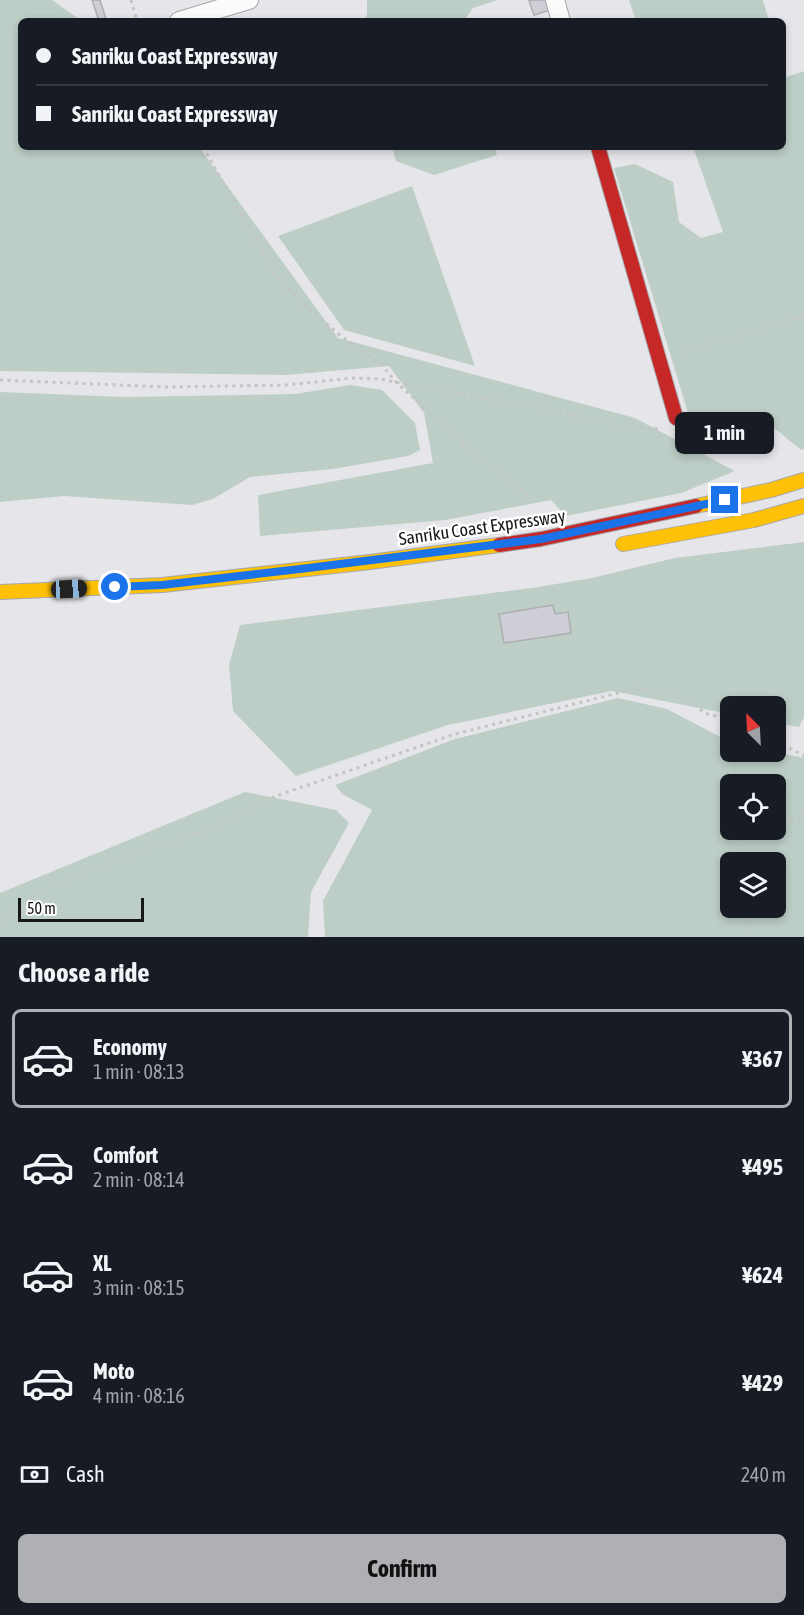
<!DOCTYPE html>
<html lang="en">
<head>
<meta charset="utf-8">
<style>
  body { margin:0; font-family:"Asap Condensed",sans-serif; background:#20242c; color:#f1f3f6; height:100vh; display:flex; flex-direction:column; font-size:22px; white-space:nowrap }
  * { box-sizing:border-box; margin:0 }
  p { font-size:20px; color:#9ea1a6 }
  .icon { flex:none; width:33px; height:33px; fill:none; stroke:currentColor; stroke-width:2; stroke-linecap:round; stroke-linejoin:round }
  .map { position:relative; height:937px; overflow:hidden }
  .details { display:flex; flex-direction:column; background:#171b24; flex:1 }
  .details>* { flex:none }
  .hud { position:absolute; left:18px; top:18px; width:768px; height:132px; border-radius:9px; box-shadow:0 3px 9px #0003; display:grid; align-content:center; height:132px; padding:0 18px; background:#171b24 }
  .needle { width:39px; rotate:336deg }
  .tools { position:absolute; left:720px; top:696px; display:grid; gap:12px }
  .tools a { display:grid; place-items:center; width:66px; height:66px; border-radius:9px; background:#171b24; box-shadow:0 3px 9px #0003; font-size:30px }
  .scale { position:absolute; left:18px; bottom:15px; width:126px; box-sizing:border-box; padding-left:6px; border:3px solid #17171a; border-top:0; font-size:16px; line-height:21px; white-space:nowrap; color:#17171a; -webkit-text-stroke:4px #fff; paint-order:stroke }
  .end { position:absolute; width:27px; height:27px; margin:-14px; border:8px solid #1a73e8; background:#fff; box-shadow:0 0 0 3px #fff }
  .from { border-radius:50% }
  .bubble { position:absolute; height:42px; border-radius:9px; background:#171b24; box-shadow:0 3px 9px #0003; font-size:20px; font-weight:700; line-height:42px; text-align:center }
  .car { position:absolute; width:18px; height:36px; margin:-18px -9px; border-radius:8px; box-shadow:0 0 4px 2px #0007; background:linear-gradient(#222 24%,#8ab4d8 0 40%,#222 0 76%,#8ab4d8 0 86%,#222 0) }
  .hud b { display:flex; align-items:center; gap:21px; height:57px; font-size:22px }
  .hud b+b { border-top:2px solid #363941 }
  .hud i { width:15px; height:15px; background:#f1f3f6 }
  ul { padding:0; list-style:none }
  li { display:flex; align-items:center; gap:18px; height:99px; margin:0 12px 9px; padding:0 6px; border:3px solid transparent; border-radius:9px }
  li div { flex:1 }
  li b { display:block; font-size:22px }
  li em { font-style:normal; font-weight:700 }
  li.active { border-color:#afb0b4 }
  li>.icon { width:54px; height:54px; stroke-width:1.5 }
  h2 { padding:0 18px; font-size:27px; line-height:72px }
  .pay { display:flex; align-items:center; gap:15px; height:66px; padding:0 18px; font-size:22px }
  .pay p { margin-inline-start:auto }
  .cta { display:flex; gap:12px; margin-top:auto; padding:12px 18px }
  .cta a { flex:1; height:69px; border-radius:9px; background:#afb0b4; color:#111; font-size:24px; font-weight:700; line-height:69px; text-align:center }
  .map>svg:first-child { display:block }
</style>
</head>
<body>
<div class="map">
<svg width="804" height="937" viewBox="0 0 804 937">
  <rect width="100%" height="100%" fill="#e6e6ea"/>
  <!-- green -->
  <path fill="#bdcec6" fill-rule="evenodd" d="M0,0H52L82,21H21V147H199L338,338L635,418L735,471L681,493L566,516L551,500L446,520L260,536L258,495L433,463L424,413L389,366L286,375L0,371Z
    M367,0H498L473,8L464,21H364L367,15Z
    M629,0H763L769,21H636Z
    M804,71V449L801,450L773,427L711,441L691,423L614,168L635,164L673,182L679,222L701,238L723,232L693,147H783V78Z
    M392,147H494L497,155L434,175L396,161Z
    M412,186L475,366L344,330L278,236Z
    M350,385L382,390L415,423L420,450L408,456L333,469L250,477L213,499L192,505L64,496L0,502V392L124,397L295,394Z
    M804,542V717L799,727L776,723V706H730V714L612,691L448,725L296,776L233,711L229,665L240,625L532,588L592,578L675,558Z
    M618,698L667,709L730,742V752H775L804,758V937H325L323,901L372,810L342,794L335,785L455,739ZM730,784H776V830H730ZM730,862H776V908H730Z
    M245,792L336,810L349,823L311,892L308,937H0V893Z"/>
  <!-- building -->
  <path fill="#ceced7" stroke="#aeaeb1" stroke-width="1.5" d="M92,0H100L106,19L99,21Z
    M532,0H550L553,9L534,15L529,1Z
    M553,605L555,614L568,612L571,633L504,643L499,614Z"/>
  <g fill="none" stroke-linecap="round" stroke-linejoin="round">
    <!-- street casing -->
    <g stroke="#a7a7aa" stroke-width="20">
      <path id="street" d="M555,0L561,21
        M179,21L249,0"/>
    </g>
    <!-- slow casing -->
    <g stroke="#a7a7aa" stroke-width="16">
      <path id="slow" d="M696,506L771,490L804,480
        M623,544L754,520L804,506
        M0,592L162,585L370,562L499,545"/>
    </g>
    <!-- jam casing -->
    <g stroke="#a7a7aa" stroke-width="16">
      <path id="jam" d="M598,147L676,418
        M499,545L541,539L696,506"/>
    </g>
    <!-- path -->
    <path stroke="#c4c4c4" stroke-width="3" stroke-dasharray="3 4.5" stroke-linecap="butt" d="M131,0L137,21
      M203,147L273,270L289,291L342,337L382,365L395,381L478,457L527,496
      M680,353L804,316
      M0,380L167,387L285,385L353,378L381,379L422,388L544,408L616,425L659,429
      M776,741L804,756V764
      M776,826L803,818L804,813
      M741,862L738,836L762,830
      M747,908L750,937
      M0,921L55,884L148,848L209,830L276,796L455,734L638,688L690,700L704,713L730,719"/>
    <!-- street -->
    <use href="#street" stroke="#fbfbfc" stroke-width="18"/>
    <!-- slow -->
    <use href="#slow" stroke="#ffc107" stroke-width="14"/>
    <!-- jam -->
    <use href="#jam" stroke="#c62828" stroke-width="14"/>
  </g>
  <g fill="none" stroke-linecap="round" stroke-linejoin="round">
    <!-- route -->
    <path stroke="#1a73e8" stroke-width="8" d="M115,587L162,585L300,569L541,539L725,500"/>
  </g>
  <g text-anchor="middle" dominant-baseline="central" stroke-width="5" stroke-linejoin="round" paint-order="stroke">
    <!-- street labels -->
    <g font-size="18" fill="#17171a" stroke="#fff">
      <text transform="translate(482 527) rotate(-8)">Sanriku Coast Expressway</text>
    </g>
  </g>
</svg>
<div class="tools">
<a><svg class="needle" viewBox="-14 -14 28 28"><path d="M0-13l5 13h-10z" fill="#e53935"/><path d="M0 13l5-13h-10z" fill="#9ea1a6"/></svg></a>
<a><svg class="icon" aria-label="locate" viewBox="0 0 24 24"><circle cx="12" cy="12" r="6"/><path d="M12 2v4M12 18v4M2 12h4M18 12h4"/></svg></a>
<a><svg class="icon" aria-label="layers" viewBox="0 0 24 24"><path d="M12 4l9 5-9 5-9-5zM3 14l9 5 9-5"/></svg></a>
</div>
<div class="scale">50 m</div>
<i class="end from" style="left:115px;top:587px"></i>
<i class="end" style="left:725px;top:500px"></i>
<div class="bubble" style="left:675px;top:412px;width:99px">1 min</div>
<i class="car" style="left:69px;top:589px;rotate:87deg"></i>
<div class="hud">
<b><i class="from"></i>Sanriku Coast Expressway</b>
<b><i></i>Sanriku Coast Expressway</b>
</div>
</div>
<section class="details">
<h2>Choose a ride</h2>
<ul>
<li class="active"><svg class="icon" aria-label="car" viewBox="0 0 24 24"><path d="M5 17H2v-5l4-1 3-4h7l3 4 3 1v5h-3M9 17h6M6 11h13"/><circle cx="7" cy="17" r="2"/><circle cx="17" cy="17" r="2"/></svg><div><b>Economy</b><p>1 min · 08:13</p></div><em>¥367</em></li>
<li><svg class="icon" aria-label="car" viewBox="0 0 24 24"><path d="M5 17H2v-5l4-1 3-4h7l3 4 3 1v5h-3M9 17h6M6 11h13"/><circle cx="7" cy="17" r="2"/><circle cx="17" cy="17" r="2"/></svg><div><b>Comfort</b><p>2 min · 08:14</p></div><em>¥495</em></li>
<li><svg class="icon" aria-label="car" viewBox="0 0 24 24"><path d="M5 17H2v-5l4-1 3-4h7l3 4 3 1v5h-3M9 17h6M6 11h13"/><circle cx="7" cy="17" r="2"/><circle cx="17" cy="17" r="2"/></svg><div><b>XL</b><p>3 min · 08:15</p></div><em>¥624</em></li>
<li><svg class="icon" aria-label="car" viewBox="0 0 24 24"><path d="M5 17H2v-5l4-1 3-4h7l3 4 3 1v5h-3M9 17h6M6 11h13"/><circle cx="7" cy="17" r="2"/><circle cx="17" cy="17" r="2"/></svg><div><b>Moto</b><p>4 min · 08:16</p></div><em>¥429</em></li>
</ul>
<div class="pay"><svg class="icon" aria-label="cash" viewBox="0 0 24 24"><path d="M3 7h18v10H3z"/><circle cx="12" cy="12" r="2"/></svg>Cash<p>240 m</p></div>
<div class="cta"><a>Confirm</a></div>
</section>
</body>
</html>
